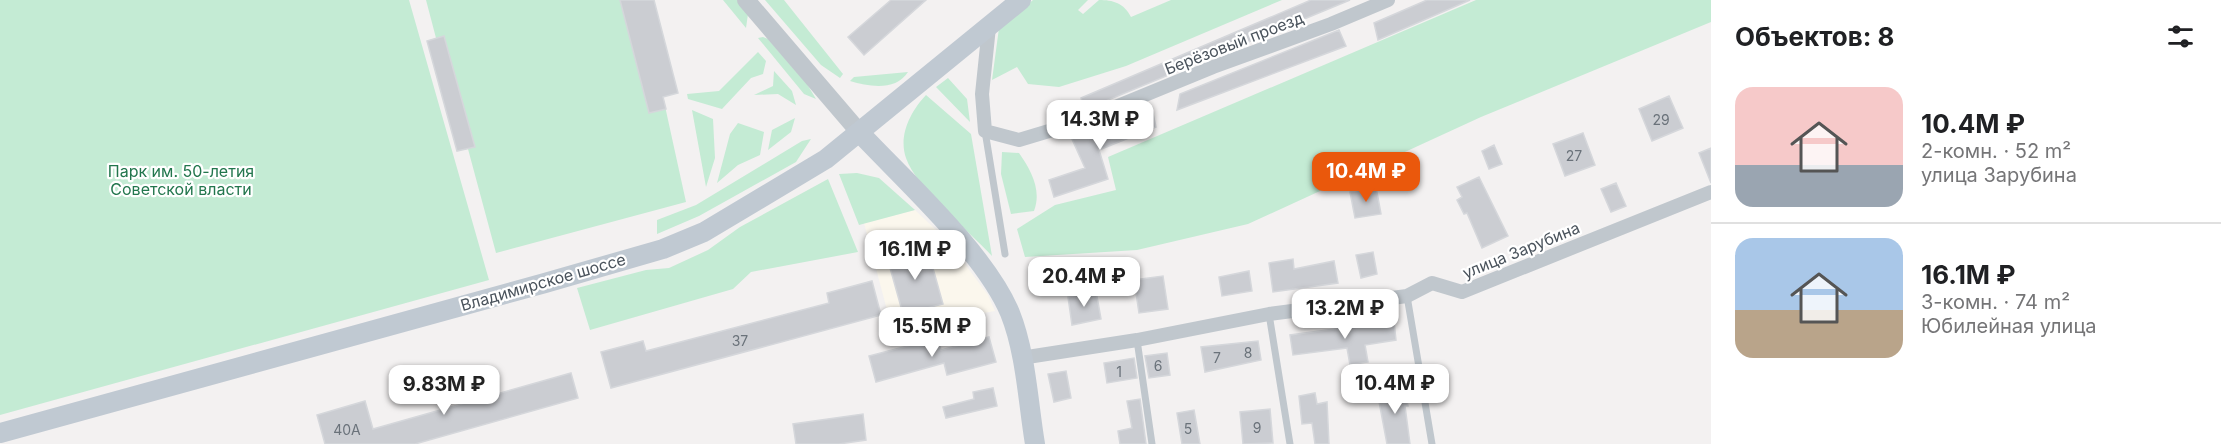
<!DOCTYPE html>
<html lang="ru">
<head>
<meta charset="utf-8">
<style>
	:root { --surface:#fff; --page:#f2f2f2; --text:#202124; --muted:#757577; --line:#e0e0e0; --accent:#ea580c }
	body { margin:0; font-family:Inter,sans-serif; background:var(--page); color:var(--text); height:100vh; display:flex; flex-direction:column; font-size:22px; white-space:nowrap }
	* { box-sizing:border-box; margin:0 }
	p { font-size:20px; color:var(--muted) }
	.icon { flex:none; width:33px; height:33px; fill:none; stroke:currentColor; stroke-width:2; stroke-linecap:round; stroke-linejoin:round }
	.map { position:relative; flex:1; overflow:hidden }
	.drawer { display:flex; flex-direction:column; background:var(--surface); width:510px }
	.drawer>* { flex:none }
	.price { position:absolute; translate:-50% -51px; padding:0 14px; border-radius:12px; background:#fff; color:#222; font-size:20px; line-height:39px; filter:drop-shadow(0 2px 3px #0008) }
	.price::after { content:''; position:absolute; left:50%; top:36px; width:18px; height:14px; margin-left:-9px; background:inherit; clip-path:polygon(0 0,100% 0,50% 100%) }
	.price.selected { background:var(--accent); color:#fff }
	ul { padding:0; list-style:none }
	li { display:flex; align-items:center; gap:18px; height:150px; padding:0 24px }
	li+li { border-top:2px solid var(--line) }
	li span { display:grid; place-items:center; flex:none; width:168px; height:120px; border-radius:18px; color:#555 }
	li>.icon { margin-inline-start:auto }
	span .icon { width:72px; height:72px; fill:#fffc; stroke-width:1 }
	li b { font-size:26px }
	h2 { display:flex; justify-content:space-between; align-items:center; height:72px; padding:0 24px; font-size:26px }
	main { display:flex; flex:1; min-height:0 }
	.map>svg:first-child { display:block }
	.commercial { fill:#fbf7ed }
	.green { fill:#c4ebd4 }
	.building { fill:#cbcdd2; stroke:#d5d7db; stroke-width:1.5 }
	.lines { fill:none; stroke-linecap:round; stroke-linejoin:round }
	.service { stroke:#c0c7cd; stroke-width:7 }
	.minor { stroke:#c0c7cd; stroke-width:14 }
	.tertiary { stroke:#c0c7cd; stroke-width:18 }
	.secondary { stroke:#c0c9d2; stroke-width:20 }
	.labels { text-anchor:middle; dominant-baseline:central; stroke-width:4.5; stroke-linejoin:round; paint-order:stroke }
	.number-label { font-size:14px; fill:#6a727a }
	.street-label { font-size:16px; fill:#4a535c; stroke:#fff }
	.park-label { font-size:16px; fill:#22764d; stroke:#fff }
</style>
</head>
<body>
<main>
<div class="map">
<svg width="1711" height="444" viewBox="0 0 1711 444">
	<rect width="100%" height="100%" fill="#f3f1f1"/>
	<!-- commercial -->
	<path class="commercial" d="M915,210l32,30 41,55 7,16 -103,18 -28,-106z"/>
	<!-- green -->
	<path class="green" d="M0,0h409l80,280 -489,135z
		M426,0h228l24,93 -15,4 23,105 -190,51 -28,-104 -11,2 -30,-110 9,-3z
		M723,0h14l11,14 -2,14z
		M765,0h19l59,74 -3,4 -19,-13z
		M1033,0h55l-10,10 5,4 16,-14c14,0 25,3 32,17l40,-17h111l-156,66 -67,21 -31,-3 -11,-17 -25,13 7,-52z
		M1476,0h235v22l-230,95 -233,107 -111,26 -112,7 -8,-28 38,-24 61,-15 -8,-33z
		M763,37l5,2 39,45 9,15 -12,-5 -46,-56z
		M758,52l8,9 -3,13 -12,4 -29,31 -34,-10 -1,-5 32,-3z
		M774,71l18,20 4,14 -18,-11 -24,1 19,-9z
		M908,72c-12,19 -38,15 -58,9l4,-4z
		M948,78l19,21 3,23 -34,-35z
		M926,95l45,39 21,122c-23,-25 -76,-68 -86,-98 -8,-23 5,-47 20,-63z
		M692,110l21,9 2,39 -9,29z
		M795,118l-4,14 -23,18 4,-20z
		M738,123l26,9 -4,23 -22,10 -21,18 13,-49z
		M811,139l-15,23 -97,54 -42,18v-14l39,-15 106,-64z
		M1002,152l17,1c12,17 23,37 15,58l-23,3 -10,-40z
		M857,173l22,5 36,32 -56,15 -20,-51z
		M828,179l30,73 -107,20 -18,17 -143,41 -13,-42 69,-18 23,-2 39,-18 32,-23z"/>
	<!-- building -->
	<path class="building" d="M620,0h34l24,93 -15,4 3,12 -17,4z
		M891,0h35l-62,55 -16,-18z
		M1311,0h39l-266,110 -3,-12z
		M1427,0h43l-92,40 -4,-17z
		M1339,30l7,16 -169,64 3,-16z
		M444,36l31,111 -18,4 -30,-110z
		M1669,96l14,32 -31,13 -13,-32z
		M1152,109l4,18 -57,23 9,29 -54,18 -5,-17 36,-12 -14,-31z
		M1583,133l12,32 -30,11 -12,-32z
		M1494,145l8,19 -13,5 -7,-18z
		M1711,148v35l-12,-30z
		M1479,177l29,59 -26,12 -15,-35 -3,1 -7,-14 5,-3 -5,-10z
		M1616,183l10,23 -15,6 -10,-23z
		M1376,187l5,27 -26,4 -5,-26z
		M916,249l13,5 14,50 -40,10 -16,-57z
		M1373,252l4,22 -16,4 -5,-23z
		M1293,259l1,10 40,-8 4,22 -65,9 -4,-29z
		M1065,265l3,13 -25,6 -3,-13z
		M1249,271l3,20 -30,5 -3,-19z
		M1163,276l5,33 -29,4 -5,-33z
		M872,281l9,34 -270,73 -10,-36 42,-11 3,10 183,-48 -2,-10z
		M1096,291l5,28 -29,6 -4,-28z
		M1394,321l2,19 -31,5 3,17 -18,3 -3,-17 -54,7 -3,-20z
		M989,337l7,25 -49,13 -3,-12 -68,19 -7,-26 69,-18 3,12z
		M1258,341l3,19 -56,12 -4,-25z
		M1167,353l3,22 -21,3 -4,-22z
		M1134,358l3,20 -30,5 -3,-20z
		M1066,371l5,27 -17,4 -6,-28z
		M571,373l7,25 -163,46h-90l-8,-29 48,-14 8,28z
		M1405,387l3,19h-3l5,38h-23l-10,-53z
		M993,388l4,18 -51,12 -3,-11 31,-8 -1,-7z
		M1315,393l2,11 10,-2 2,42h-14l-3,-21 -10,1 -3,-28z
		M1140,399l6,45h-26l-2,-13 14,-3 -5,-27z
		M1270,409l3,34 -30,1 -3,-32z
		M1194,410l6,34h-18l-5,-31z
		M863,414l3,26 -27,4h-43l-3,-20z"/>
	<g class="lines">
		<!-- service -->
		<path class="service" d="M985,131l20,123
			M1407,296l25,148
			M1269,314l21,130
			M1137,340l15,104"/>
		<!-- minor -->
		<path class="minor" d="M989,27l-7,67 3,37 34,9 60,-18 134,-55 118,-43 57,-24
			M1021,358l116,-18 132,-26 138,-18 25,-13 30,9 249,-100"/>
		<!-- tertiary -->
		<path class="tertiary" d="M746,0l114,133"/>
		<!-- secondary -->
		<path class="secondary" d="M860,133c45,48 125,120 150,180 16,40 18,89 25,131
			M0,433l545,-150 118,-34 41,-17 122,-73 195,-159"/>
	</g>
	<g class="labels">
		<!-- number labels -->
		<g class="number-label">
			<text x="1661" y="119">29</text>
			<text x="1574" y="155">27</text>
			<text x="740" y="340">37</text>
			<text x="1248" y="352">8</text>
			<text x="1217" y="357">7</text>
			<text x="1158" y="365">6</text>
			<text x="1119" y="371">1</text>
			<text x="1257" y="427">9</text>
			<text x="1188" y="428">5</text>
			<text x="347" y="429">40А</text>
		</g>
		<!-- street labels -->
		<g class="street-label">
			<text transform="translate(1234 43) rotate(-21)">Берёзовый проезд</text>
			<text transform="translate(1521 250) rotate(-22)">улица Зарубина</text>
			<text transform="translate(543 282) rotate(-16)">Владимирское шоссе</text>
		</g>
		<!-- park labels -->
		<g class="park-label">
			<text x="181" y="171">Парк им. 50-летия<tspan x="181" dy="18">Советской власти</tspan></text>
		</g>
	</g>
</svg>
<b class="price" style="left:1100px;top:151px">14.3M ₽</b>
<b class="price selected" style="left:1366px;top:203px">10.4M ₽</b>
<b class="price" style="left:915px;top:281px">16.1M ₽</b>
<b class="price" style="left:1084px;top:308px">20.4M ₽</b>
<b class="price" style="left:1345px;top:340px">13.2M ₽</b>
<b class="price" style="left:932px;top:358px">15.5M ₽</b>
<b class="price" style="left:1395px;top:415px">10.4M ₽</b>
<b class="price" style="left:444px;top:416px">9.83M ₽</b>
</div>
<section class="drawer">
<h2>Объектов: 8<svg class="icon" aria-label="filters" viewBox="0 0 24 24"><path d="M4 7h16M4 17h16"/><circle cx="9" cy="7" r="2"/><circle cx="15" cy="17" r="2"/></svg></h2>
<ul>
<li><span style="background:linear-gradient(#f6c9c9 65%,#9aa5b1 0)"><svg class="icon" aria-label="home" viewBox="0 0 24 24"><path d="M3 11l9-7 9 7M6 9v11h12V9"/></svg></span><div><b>10.4M ₽</b><p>2-комн. · 52 m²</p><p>улица Зарубина</p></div></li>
<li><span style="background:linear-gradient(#a9c7e8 60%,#b9a48a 0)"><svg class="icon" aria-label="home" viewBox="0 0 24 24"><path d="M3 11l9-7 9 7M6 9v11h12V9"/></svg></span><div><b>16.1M ₽</b><p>3-комн. · 74 m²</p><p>Юбилейная улица</p></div></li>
</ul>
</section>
</main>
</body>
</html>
